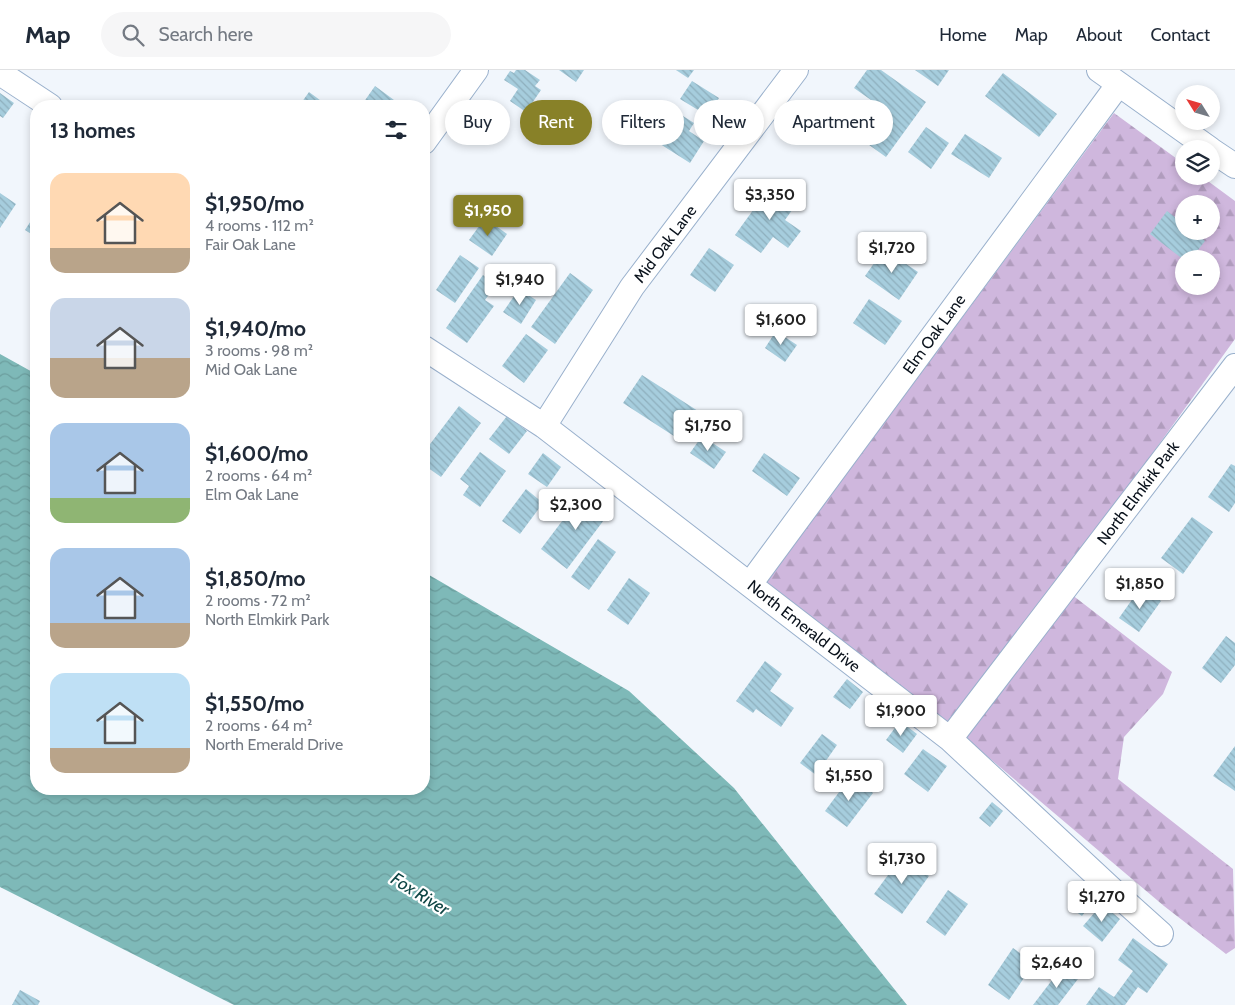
<!DOCTYPE html>
<html lang="en">
<head>
<meta charset="utf-8">
<style>
	:root { --surface:#fff; --page:#f6f6f7; --text:#1f2937; --muted:#747a83; --line:#e0e1e3; --accent:#888128 }
	body { margin:0; font-family:Cabin,sans-serif; background:var(--page); color:var(--text); height:100vh; display:flex; flex-direction:column; font-size:19px; white-space:nowrap }
	* { box-sizing:border-box; margin:0 }
	p { font-size:16px; color:var(--muted) }
	.icon { flex:none; width:28px; height:28px; fill:none; stroke:currentColor; stroke-width:2; stroke-linecap:round; stroke-linejoin:round }
	.map { position:relative; flex:1; overflow:hidden }
	.drawer { position:absolute; left:30px; top:30px; width:400px; height:695px; display:flex; flex-direction:column; background:var(--surface); border-radius:20px; box-shadow:0 2px 8px #0003 }
	.drawer>* { flex:none }
	.banner { position:absolute; left:445px; top:30px; width:475px; height:45px; display:flex; gap:10px }
	.needle { width:32px; rotate:307deg }
	.buttons { position:absolute; left:1175px; top:15px; display:grid; gap:10px }
	.buttons a { display:grid; place-items:center; width:45px; height:45px; border-radius:50%; background:var(--surface); box-shadow:0 2px 8px #0003; font-size:25px }
	.price { position:absolute; translate:-50% -42px; padding:0 11px; border-radius:5px; background:#fff; color:#222; font-size:16px; line-height:32px; filter:drop-shadow(0 1px 2px #0008) }
	.price::after { content:''; position:absolute; left:50%; top:30px; width:15px; height:11px; margin-left:-8px; background:inherit; clip-path:polygon(0 0,100% 0,50% 100%) }
	.price.selected { background:var(--accent); color:#fff }
	ul { padding:0; list-style:none }
	li { display:flex; align-items:center; gap:15px; height:125px; padding:0 20px }
	li span { display:grid; place-items:center; flex:none; width:140px; height:100px; border-radius:15px; color:#555 }
	li>.icon { margin-inline-start:auto }
	span .icon { width:60px; height:60px; fill:#fffc; stroke-width:1 }
	li b { font-size:21px }
	h2 { display:flex; justify-content:space-between; align-items:center; height:60px; padding:0 20px; font-size:21px }
	.tag { padding:0 18px; border-radius:22px; background:var(--surface); box-shadow:0 2px 8px #0003; font-size:18px; line-height:45px }
	.tag.selected { background:var(--accent); color:#fff }
	header { display:flex; align-items:center; gap:30px; box-sizing:border-box; height:70px; padding:0 25px; background:var(--surface); border-bottom:1px solid var(--line) }
	header strong { font-size:24px }
	nav { display:flex; gap:28px; margin-inline-start:auto; font-size:18px }
	.search { width:350px; height:45px; background:var(--page); display:flex; align-items:center; gap:12px; box-sizing:border-box; padding:0 18px; border-radius:28px; color:var(--muted); font-size:19px }
	.map>svg:first-child { display:block }
	.forest { fill:url(#forest-firs); fill-rule:evenodd }
	.water { fill:url(#water-waves) }
	.building { fill:url(#building-back-hatch) }
	.lines { fill:none; stroke-linecap:round; stroke-linejoin:round }
	.minor-casing { stroke:#99b0cc; stroke-width:26 }
	.minor { stroke:#fff; stroke-width:24 }
	.labels { text-anchor:middle; dominant-baseline:central; stroke-width:4.5; stroke-linejoin:round; paint-order:stroke }
	.street-label { font-size:16px; fill:#0a121c; stroke:#fff }
	.water-label { font-size:18px; font-style:italic; fill:#0f4645; stroke:#fff }
</style>
</head>
<body>
<header>
<strong>Map</strong>
<div class="search"><svg class="icon" aria-label="search" viewBox="0 0 24 24"><circle cx="10" cy="10" r="6"/><path d="M15 15l6 6"/></svg>Search here</div>
<nav><a>Home</a><a>Map</a><a>About</a><a>Contact</a></nav>
</header>
<div class="map">
<svg width="1235" height="935" viewBox="0 0 1235 935">
	<defs>
		<pattern id="forest-firs" width="22" height="20" patternUnits="userSpaceOnUse" patternTransform="scale(1.25)"><rect width="22" height="20" fill="#cfb7dd"/><path d="M5 1l3.5 6h-7zM16 11l3.5 6h-7z" fill="#b09cbd"/></pattern>
		<pattern id="water-waves" width="16" height="10" patternUnits="userSpaceOnUse" patternTransform="scale(1.25)"><rect width="16" height="10" fill="#7eb9b8"/><path d="M0 5q4-4 8 0t8 0" fill="none" stroke="#6c9e9e"/></pattern>
		<pattern id="building-back-hatch" width="6" height="6" patternUnits="userSpaceOnUse" patternTransform="scale(1.25)"><rect width="6" height="6" fill="#a6cddd"/><path d="M-1 5l2 2M0 0l6 6M5-1l2 2" fill="none" stroke="#8eafbd"/></pattern>
	</defs>
	<rect width="100%" height="100%" fill="#f1f6fc"/>
	<!-- forest -->
	<path class="forest" d="M1114,43l70,51v12h17l34,25v138l-177,245 114,88 -9,22 -39,43 -6,42 115,90 2,79 -9,6 -62,-48 -196,-166 -203,-157zM1184,134h27v27h-27zM1184,189h27v27h-27z"/>
	<!-- water -->
	<path class="water" d="M0,284l36,20v415h388v-217l205,119 105,97 173,217h-673l-234,-118z"/>
	<!-- building -->
	<path class="building" d="M516,0h9l15,10 -5,6 6,4 -15,22 -16,-11 8,-12 -14,-9 6,-9 4,2z
		M559,0h25l-8,12z
		M676,0h18l-6,8z
		M867,0h14l45,32 -40,55 -31,-22 13,-19 12,8 8,-12 -34,-24z
		M915,0h34l-11,16z
		M1003,3l54,41 -18,23 -54,-41z
		M692,11l27,17 -11,18 -28,-17z
		M375,16l19,14 -4,6h-29z
		M309,22l19,14h-29z
		M0,23l14,10 -11,15 -3,-2z
		M672,39l22,14 -5,8 15,10 -14,22 -33,-21 13,-20 -4,-3z
		M926,57l23,16 -18,26 -23,-17z
		M965,64l37,24 -13,20 -38,-24z
		M772,114l25,19 -12,17 16,11 -13,17 -15,-11 -12,16 -26,-18z
		M0,123l16,11 -16,24z
		M1167,141l17,13v7h9l12,10 -14,18 -7,1 -34,-26z
		M36,143v24l-11,-7z
		M485,148l22,16 -15,22 -23,-16z
		M709,178l25,17 -19,27 -25,-17z
		M884,179l34,23 -19,28 -34,-24z
		M460,185l19,13 -24,35 -19,-13z
		M570,203l23,17 -38,54 -24,-17z
		M483,205l13,10 -11,15 9,6 -27,37 -21,-15z
		M519,219l17,11 -15,24 -18,-12z
		M869,229l33,22 -17,24 -32,-22z
		M776,261l21,14 -12,17 -20,-14z
		M526,264l22,16 -24,33 -22,-17z
		M642,305l56,36 -18,29 -57,-37z
		M459,336l22,17 -40,54 -17,-12v-13z
		M507,346l20,15 -18,23 -20,-15z
		M702,366l24,16 -12,17 -24,-16z
		M480,382l26,19 -26,36 -17,-12 6,-9 -9,-7z
		M543,383l18,14 -14,20 -19,-13z
		M764,383l36,25 -13,18 -35,-25z
		M1231,394l4,2v37l-6,9 -21,-15z
		M526,419l17,14 -23,31 -18,-13z
		M584,422l26,20 -43,57 -26,-20z
		M1192,447l21,15 -30,42 -22,-16z
		M598,469l18,13 -27,38 -18,-13z
		M629,508l21,15 -22,32 -21,-15z
		M1141,517l20,14 -22,31 -20,-14z
		M1226,566l9,7v22l-14,18 -19,-15z
		M765,591l17,13 -12,17 24,17 -13,19 -25,-18 -3,4 -17,-12z
		M847,609l16,13 -13,17 -17,-12z
		M900,651l17,13 -14,19 -17,-13z
		M822,664l15,11 -21,30 -16,-12z
		M1235,676v45l-22,-15z
		M923,679l24,17 -19,26 -24,-18z
		M851,706l22,17 -26,34 -22,-16z
		M992,732l11,9 -13,16 -11,-9z
		M902,786l27,20 -27,38 -28,-20z
		M1081,818l14,10 -13,18 -14,-10z
		M948,820l20,14 -23,32 -19,-14z
		M1102,834l18,15 -18,23 -19,-16z
		M1133,868l35,26 -21,29 -9,-6 -13,18h-39l13,-18 15,10 19,-26 -15,-11z
		M1013,878l21,15 -25,37 -21,-15z
		M1062,897l16,12 -20,26h-25z
		M20,920l20,11 -2,4h-26z"/>
	<g class="lines">
		<!-- minor casing -->
		<g class="minor-casing">
			<path id="minor" d="M1099,0l111,79
				M0,3l50,33
				M424,72l52,-72
				M1211,80l24,16
				M424,278l120,78 406,313 171,159 40,36
				M544,356l88,-139 164,-217
				M750,514l368,-499
				M950,669l285,-373"/>
		</g>
		<!-- minor -->
		<use href="#minor" class="minor"/>
	</g>
	<g class="labels">
		<!-- street labels -->
		<g class="street-label">
			<text transform="translate(665 174) rotate(-53)">Mid Oak Lane</text>
			<text transform="translate(934 264) rotate(-54)">Elm Oak Lane</text>
			<text transform="translate(1138 423) rotate(-53)">North Elmkirk Park</text>
			<text transform="translate(804 556) rotate(38)">North Emerald Drive</text>
		</g>
		<!-- water labels -->
		<g class="water-label">
			<text transform="translate(420 824) rotate(32)">Fox River</text>
		</g>
	</g>
</svg>
<div class="buttons">
<a><svg class="needle" viewBox="-14 -14 28 28"><path d="M0-13l5 13h-10z" fill="#e53935"/><path d="M0 13l5-13h-10z" fill="#747a83"/></svg></a>
<a><svg class="icon" aria-label="layers" viewBox="0 0 24 24"><path d="M12 4l9 5-9 5-9-5zM3 14l9 5 9-5"/></svg></a>
<a>+</a>
<a>−</a>
</div>
<b class="price" style="left:770px;top:151px">$3,350</b>
<b class="price selected" style="left:488px;top:167px">$1,950</b>
<b class="price" style="left:892px;top:204px">$1,720</b>
<b class="price" style="left:520px;top:236px">$1,940</b>
<b class="price" style="left:781px;top:276px">$1,600</b>
<b class="price" style="left:708px;top:382px">$1,750</b>
<b class="price" style="left:576px;top:461px">$2,300</b>
<b class="price" style="left:1140px;top:540px">$1,850</b>
<b class="price" style="left:901px;top:667px">$1,900</b>
<b class="price" style="left:849px;top:732px">$1,550</b>
<b class="price" style="left:902px;top:815px">$1,730</b>
<b class="price" style="left:1102px;top:853px">$1,270</b>
<b class="price" style="left:1057px;top:919px">$2,640</b>
<div class="banner">
<a class="tag">Buy</a>
<a class="tag selected">Rent</a>
<a class="tag">Filters</a>
<a class="tag">New</a>
<a class="tag">Apartment</a>
</div>
<section class="drawer">
<h2>13 homes<svg class="icon" aria-label="filters" viewBox="0 0 24 24"><path d="M4 7h16M4 17h16"/><circle cx="9" cy="7" r="2"/><circle cx="15" cy="17" r="2"/></svg></h2>
<ul>
<li><span style="background:linear-gradient(#ffd9b3 75%,#b9a48a 0)"><svg class="icon" aria-label="home" viewBox="0 0 24 24"><path d="M3 11l9-7 9 7M6 9v11h12V9"/></svg></span><div><b>$1,950/mo</b><p>4 rooms · 112 m²</p><p>Fair Oak Lane</p></div></li>
<li><span style="background:linear-gradient(#c9d6e8 60%,#b9a48a 0)"><svg class="icon" aria-label="home" viewBox="0 0 24 24"><path d="M3 11l9-7 9 7M6 9v11h12V9"/></svg></span><div><b>$1,940/mo</b><p>3 rooms · 98 m²</p><p>Mid Oak Lane</p></div></li>
<li><span style="background:linear-gradient(#a9c7e8 75%,#8fb573 0)"><svg class="icon" aria-label="home" viewBox="0 0 24 24"><path d="M3 11l9-7 9 7M6 9v11h12V9"/></svg></span><div><b>$1,600/mo</b><p>2 rooms · 64 m²</p><p>Elm Oak Lane</p></div></li>
<li><span style="background:linear-gradient(#a9c7e8 75%,#b9a48a 0)"><svg class="icon" aria-label="home" viewBox="0 0 24 24"><path d="M3 11l9-7 9 7M6 9v11h12V9"/></svg></span><div><b>$1,850/mo</b><p>2 rooms · 72 m²</p><p>North Elmkirk Park</p></div></li>
<li><span style="background:linear-gradient(#bfe0f5 75%,#b9a48a 0)"><svg class="icon" aria-label="home" viewBox="0 0 24 24"><path d="M3 11l9-7 9 7M6 9v11h12V9"/></svg></span><div><b>$1,550/mo</b><p>2 rooms · 64 m²</p><p>North Emerald Drive</p></div></li>
</ul>
</section>
</div>
</body>
</html>
